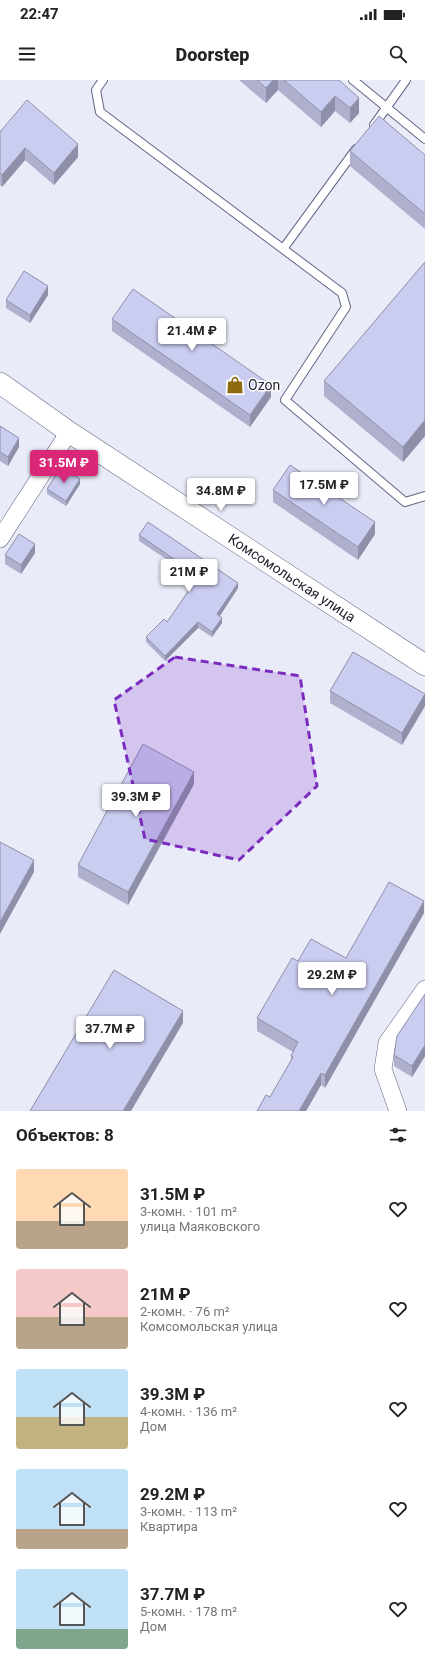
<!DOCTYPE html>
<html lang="ru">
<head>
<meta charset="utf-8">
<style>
	:root { --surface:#fff; --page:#f2f2f2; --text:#222; --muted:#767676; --accent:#db2777 }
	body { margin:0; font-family:Roboto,sans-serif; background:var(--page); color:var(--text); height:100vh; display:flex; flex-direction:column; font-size:15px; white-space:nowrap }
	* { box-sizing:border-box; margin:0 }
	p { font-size:13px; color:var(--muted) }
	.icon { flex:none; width:22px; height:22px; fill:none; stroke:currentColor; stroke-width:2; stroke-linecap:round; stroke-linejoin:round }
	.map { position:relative; height:1031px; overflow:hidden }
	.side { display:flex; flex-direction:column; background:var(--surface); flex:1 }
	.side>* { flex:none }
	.price { position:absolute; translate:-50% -34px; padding:0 9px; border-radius:4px; background:#fff; color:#222; font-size:13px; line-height:26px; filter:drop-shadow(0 1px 2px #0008) }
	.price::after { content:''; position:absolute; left:50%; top:24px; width:12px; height:9px; margin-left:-6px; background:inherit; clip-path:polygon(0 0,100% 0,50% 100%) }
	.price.active { background:var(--accent); color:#fff }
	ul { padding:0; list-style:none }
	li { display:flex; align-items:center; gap:12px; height:100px; padding:0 16px }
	li span { display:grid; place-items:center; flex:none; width:112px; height:80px; border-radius:4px; color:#555 }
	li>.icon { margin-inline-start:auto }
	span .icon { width:48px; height:48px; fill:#fffc; stroke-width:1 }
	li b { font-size:17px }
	h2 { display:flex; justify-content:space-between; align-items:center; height:48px; padding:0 16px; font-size:17px }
	.status { display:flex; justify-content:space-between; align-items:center; height:28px; padding:0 20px; background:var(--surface); direction:ltr }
	.status svg { height:11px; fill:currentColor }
	header { display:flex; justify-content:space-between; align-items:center; height:52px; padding:0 16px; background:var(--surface); font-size:18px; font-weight:800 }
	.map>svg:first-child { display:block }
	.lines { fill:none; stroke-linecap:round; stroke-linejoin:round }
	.service-casing { stroke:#636684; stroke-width:10 }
	.minor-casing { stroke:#636684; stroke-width:18 }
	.tertiary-casing { stroke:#636684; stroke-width:22 }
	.service { stroke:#fff; stroke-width:8 }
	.minor { stroke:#fff; stroke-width:17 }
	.tertiary { stroke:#fff; stroke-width:21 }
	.wall { fill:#aeb0ce }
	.shaded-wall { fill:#8d90a8 }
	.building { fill:#cacdf0; stroke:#8d90a8 }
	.marked { fill:#7b2cbf; fill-opacity:0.2; stroke:#7b2cbf; stroke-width:3; stroke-dasharray:8 5; stroke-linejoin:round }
	.labels { text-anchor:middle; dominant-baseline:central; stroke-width:3; stroke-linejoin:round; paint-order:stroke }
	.poi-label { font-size:14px; fill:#222330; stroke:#fff; text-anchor:start }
	.street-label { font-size:14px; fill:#222330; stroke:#fff }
</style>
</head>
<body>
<div class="status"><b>22:47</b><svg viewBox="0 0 49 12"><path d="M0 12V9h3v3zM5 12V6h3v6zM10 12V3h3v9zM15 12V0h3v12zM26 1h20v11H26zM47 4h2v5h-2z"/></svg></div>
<header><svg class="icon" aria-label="menu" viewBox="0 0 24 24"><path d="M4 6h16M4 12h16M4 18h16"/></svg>Doorstep<svg class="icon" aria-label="search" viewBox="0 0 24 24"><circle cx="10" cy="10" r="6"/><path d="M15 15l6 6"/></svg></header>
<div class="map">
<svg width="425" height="1031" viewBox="0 0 425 1031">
	<rect width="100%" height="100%" fill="#e9ebf9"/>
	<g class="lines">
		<!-- service casing -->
		<g class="service-casing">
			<path id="service" d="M103,0l-7,10 4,22 242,181 4,14 -61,93 120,102 20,-6
				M353,0l72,59
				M374,45l32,-45
				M283,169l73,-100"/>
		</g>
		<!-- minor casing -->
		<g class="minor-casing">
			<path id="minor" d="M0,459l69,-107
				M398,1031l-15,-42 4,-26 38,-54"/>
		</g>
		<!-- tertiary casing -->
		<g class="tertiary-casing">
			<g id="tertiary">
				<path id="s1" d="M0,303l69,49 356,233"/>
			</g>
		</g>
		<!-- service -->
		<use href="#service" class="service"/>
		<!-- minor -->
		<use href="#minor" class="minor"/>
		<!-- tertiary -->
		<use href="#tertiary" class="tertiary"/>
	</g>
	<!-- wall -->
	<path class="wall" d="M239,0h100l20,33 -9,10 -15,-12 -14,16 -43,-37 -12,13z
		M0,52l78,25 -24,28 -29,-25 -23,27 -2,-2z
		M350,71l75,4v74l-75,-63z
		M425,182v174l-22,26 -79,-66v-15z
		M48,215l-18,28 -24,-15v-8z
		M112,239l159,78 -21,30 -138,-96z
		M0,346l19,21 -11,19 -8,-5z
		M80,404l-14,22 -19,-12v-5z
		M273,410l102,44 -17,26 -85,-58z
		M139,455l99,53 -18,28 2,7 -10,14 -14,-9 -33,33 -19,-19v-5l21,-15 29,-43 -57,-38z
		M35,473l-14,21 -16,-10v-9z
		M330,611l95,15 -23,39 -72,-42z
		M194,704l-66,121 -50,-28v-12z
		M424,833l-99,175 -4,-3 -15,26h-49l13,-14 21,-36v-5l2,-4 -36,-21v-13l41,-57 48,-3z
		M425,914v62l-13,21 -18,-11v-11z"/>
	<!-- shaded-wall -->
	<path class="shaded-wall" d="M273,0h5v10l-12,13v-15z
		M335,16v15l-14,16v-15z
		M359,18v15l-9,10v-15z
		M78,64v13l-24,28v-12z
		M25,68v12l-23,27v-12z
		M48,206v9l-18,28v-8z
		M271,305v12l-21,30v-12z
		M425,340v16l-22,26v-15z
		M19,358v9l-11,19v-9z
		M80,399v5l-14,22v-5z
		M375,442v12l-17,26v-13z
		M35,464v9l-14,21v-9z
		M238,503v5l-21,32v-6z
		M222,538v5l-10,14v-5z
		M198,542v6l-33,33v-5z
		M425,614v12l-23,39v-12z
		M194,692v12l-66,121v-13z
		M34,780v12l-34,62v-12z
		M424,821v12l-99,175v-13z
		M183,931v12l-52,88h-8z
		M425,965v11l-13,21v-11z
		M321,993v12l-15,26h-7z"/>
	<!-- building -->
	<path class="building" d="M257,0h16l-7,8z
		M284,0h55l20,18 -9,10 -15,-12 -14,16z
		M27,20l51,44 -24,29 -29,-25 -23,27 -2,-2v-41z
		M379,36l46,39v59l-75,-63z
		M425,182v158l-22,27 -79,-66z
		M24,191l24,15 -18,29 -24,-15z
		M133,209l138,96 -21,30 -138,-96z
		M0,346l19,12 -11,19 -8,-5z
		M290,385l85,57 -17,25 -85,-57z
		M61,387l19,12 -14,22 -19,-12z
		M148,442l90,61 -21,31 5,4 -10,14 -14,-10 -33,34 -19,-19 18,-18 3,3 32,-46 -60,-41z
		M19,454l16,10 -14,21 -16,-10z
		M353,572l72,42 -23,39 -72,-42z
		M143,664l51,28 -66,120 -50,-27z
		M0,762l34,18 -34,62z
		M389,802l35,19 -99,174 -4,-2 -22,38h-42l9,-16 4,2 23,-40 -2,-1 7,-14 -41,-24 35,-60 6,3 13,-22 35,19z
		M114,890l69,41 -60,100h-93z
		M425,914v51l-13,21 -18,-11 3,-19z"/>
	<!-- marked area -->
	<path class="marked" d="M175,577l125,19 17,110 -78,74 -94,-21 -31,-139z"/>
	<!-- icons -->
	<defs>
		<g id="shop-bare" transform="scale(1.38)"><path d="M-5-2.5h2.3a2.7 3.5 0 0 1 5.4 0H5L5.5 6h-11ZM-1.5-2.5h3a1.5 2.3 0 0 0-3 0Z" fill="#8d6a0d" stroke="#fff" stroke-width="2.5" paint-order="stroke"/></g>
	</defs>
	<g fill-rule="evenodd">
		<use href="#shop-bare" x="235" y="305"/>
	</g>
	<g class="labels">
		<!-- poi labels -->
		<g class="poi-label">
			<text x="248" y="305">Ozon</text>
		</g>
		<!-- street labels -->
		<g class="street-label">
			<text stroke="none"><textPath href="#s1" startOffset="351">Комсомольская улица</textPath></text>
		</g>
	</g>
</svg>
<b class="price" style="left:192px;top:272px">21.4M ₽</b>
<b class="price active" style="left:64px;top:404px">31.5M ₽</b>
<b class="price" style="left:324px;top:426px">17.5M ₽</b>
<b class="price" style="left:221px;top:432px">34.8M ₽</b>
<b class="price" style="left:189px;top:513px">21M ₽</b>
<b class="price" style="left:136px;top:738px">39.3M ₽</b>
<b class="price" style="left:332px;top:916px">29.2M ₽</b>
<b class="price" style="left:110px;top:970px">37.7M ₽</b>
</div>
<section class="side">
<h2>Объектов: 8<svg class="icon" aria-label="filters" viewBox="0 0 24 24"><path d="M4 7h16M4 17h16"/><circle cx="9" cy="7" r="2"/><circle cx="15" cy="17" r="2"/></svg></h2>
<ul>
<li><span style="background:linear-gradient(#ffd9b3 65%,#b9a48a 0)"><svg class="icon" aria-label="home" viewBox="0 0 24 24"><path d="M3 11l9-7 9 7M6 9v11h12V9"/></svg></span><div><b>31.5M ₽</b><p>3-комн. · 101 m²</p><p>улица Маяковского</p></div><svg class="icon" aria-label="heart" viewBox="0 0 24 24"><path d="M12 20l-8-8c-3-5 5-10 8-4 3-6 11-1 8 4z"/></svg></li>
<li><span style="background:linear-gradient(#f6c9c9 60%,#b9a48a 0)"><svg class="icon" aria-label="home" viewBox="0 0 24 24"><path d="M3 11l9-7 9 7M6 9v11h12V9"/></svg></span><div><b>21M ₽</b><p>2-комн. · 76 m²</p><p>Комсомольская улица</p></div><svg class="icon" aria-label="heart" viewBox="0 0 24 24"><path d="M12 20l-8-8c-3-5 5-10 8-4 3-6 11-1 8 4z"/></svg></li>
<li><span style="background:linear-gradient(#bfe0f5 60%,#c2b280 0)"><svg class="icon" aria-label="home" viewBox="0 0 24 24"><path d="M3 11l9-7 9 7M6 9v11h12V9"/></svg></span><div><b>39.3M ₽</b><p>4-комн. · 136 m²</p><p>Дом</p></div><svg class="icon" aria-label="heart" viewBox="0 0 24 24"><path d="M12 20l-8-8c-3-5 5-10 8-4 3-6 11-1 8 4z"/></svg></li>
<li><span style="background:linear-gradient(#bfe0f5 75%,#b9a48a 0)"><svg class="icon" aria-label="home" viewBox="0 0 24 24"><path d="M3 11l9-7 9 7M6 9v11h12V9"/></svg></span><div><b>29.2M ₽</b><p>3-комн. · 113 m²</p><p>Квартира</p></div><svg class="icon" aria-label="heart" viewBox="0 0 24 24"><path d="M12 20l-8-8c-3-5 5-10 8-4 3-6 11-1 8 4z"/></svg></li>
<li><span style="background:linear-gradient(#bfe0f5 75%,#7fa58c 0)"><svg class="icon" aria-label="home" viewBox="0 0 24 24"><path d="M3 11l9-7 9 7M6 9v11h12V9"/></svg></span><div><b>37.7M ₽</b><p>5-комн. · 178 m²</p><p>Дом</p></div><svg class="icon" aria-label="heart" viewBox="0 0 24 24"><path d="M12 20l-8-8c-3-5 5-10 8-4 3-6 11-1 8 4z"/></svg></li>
</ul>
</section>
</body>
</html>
